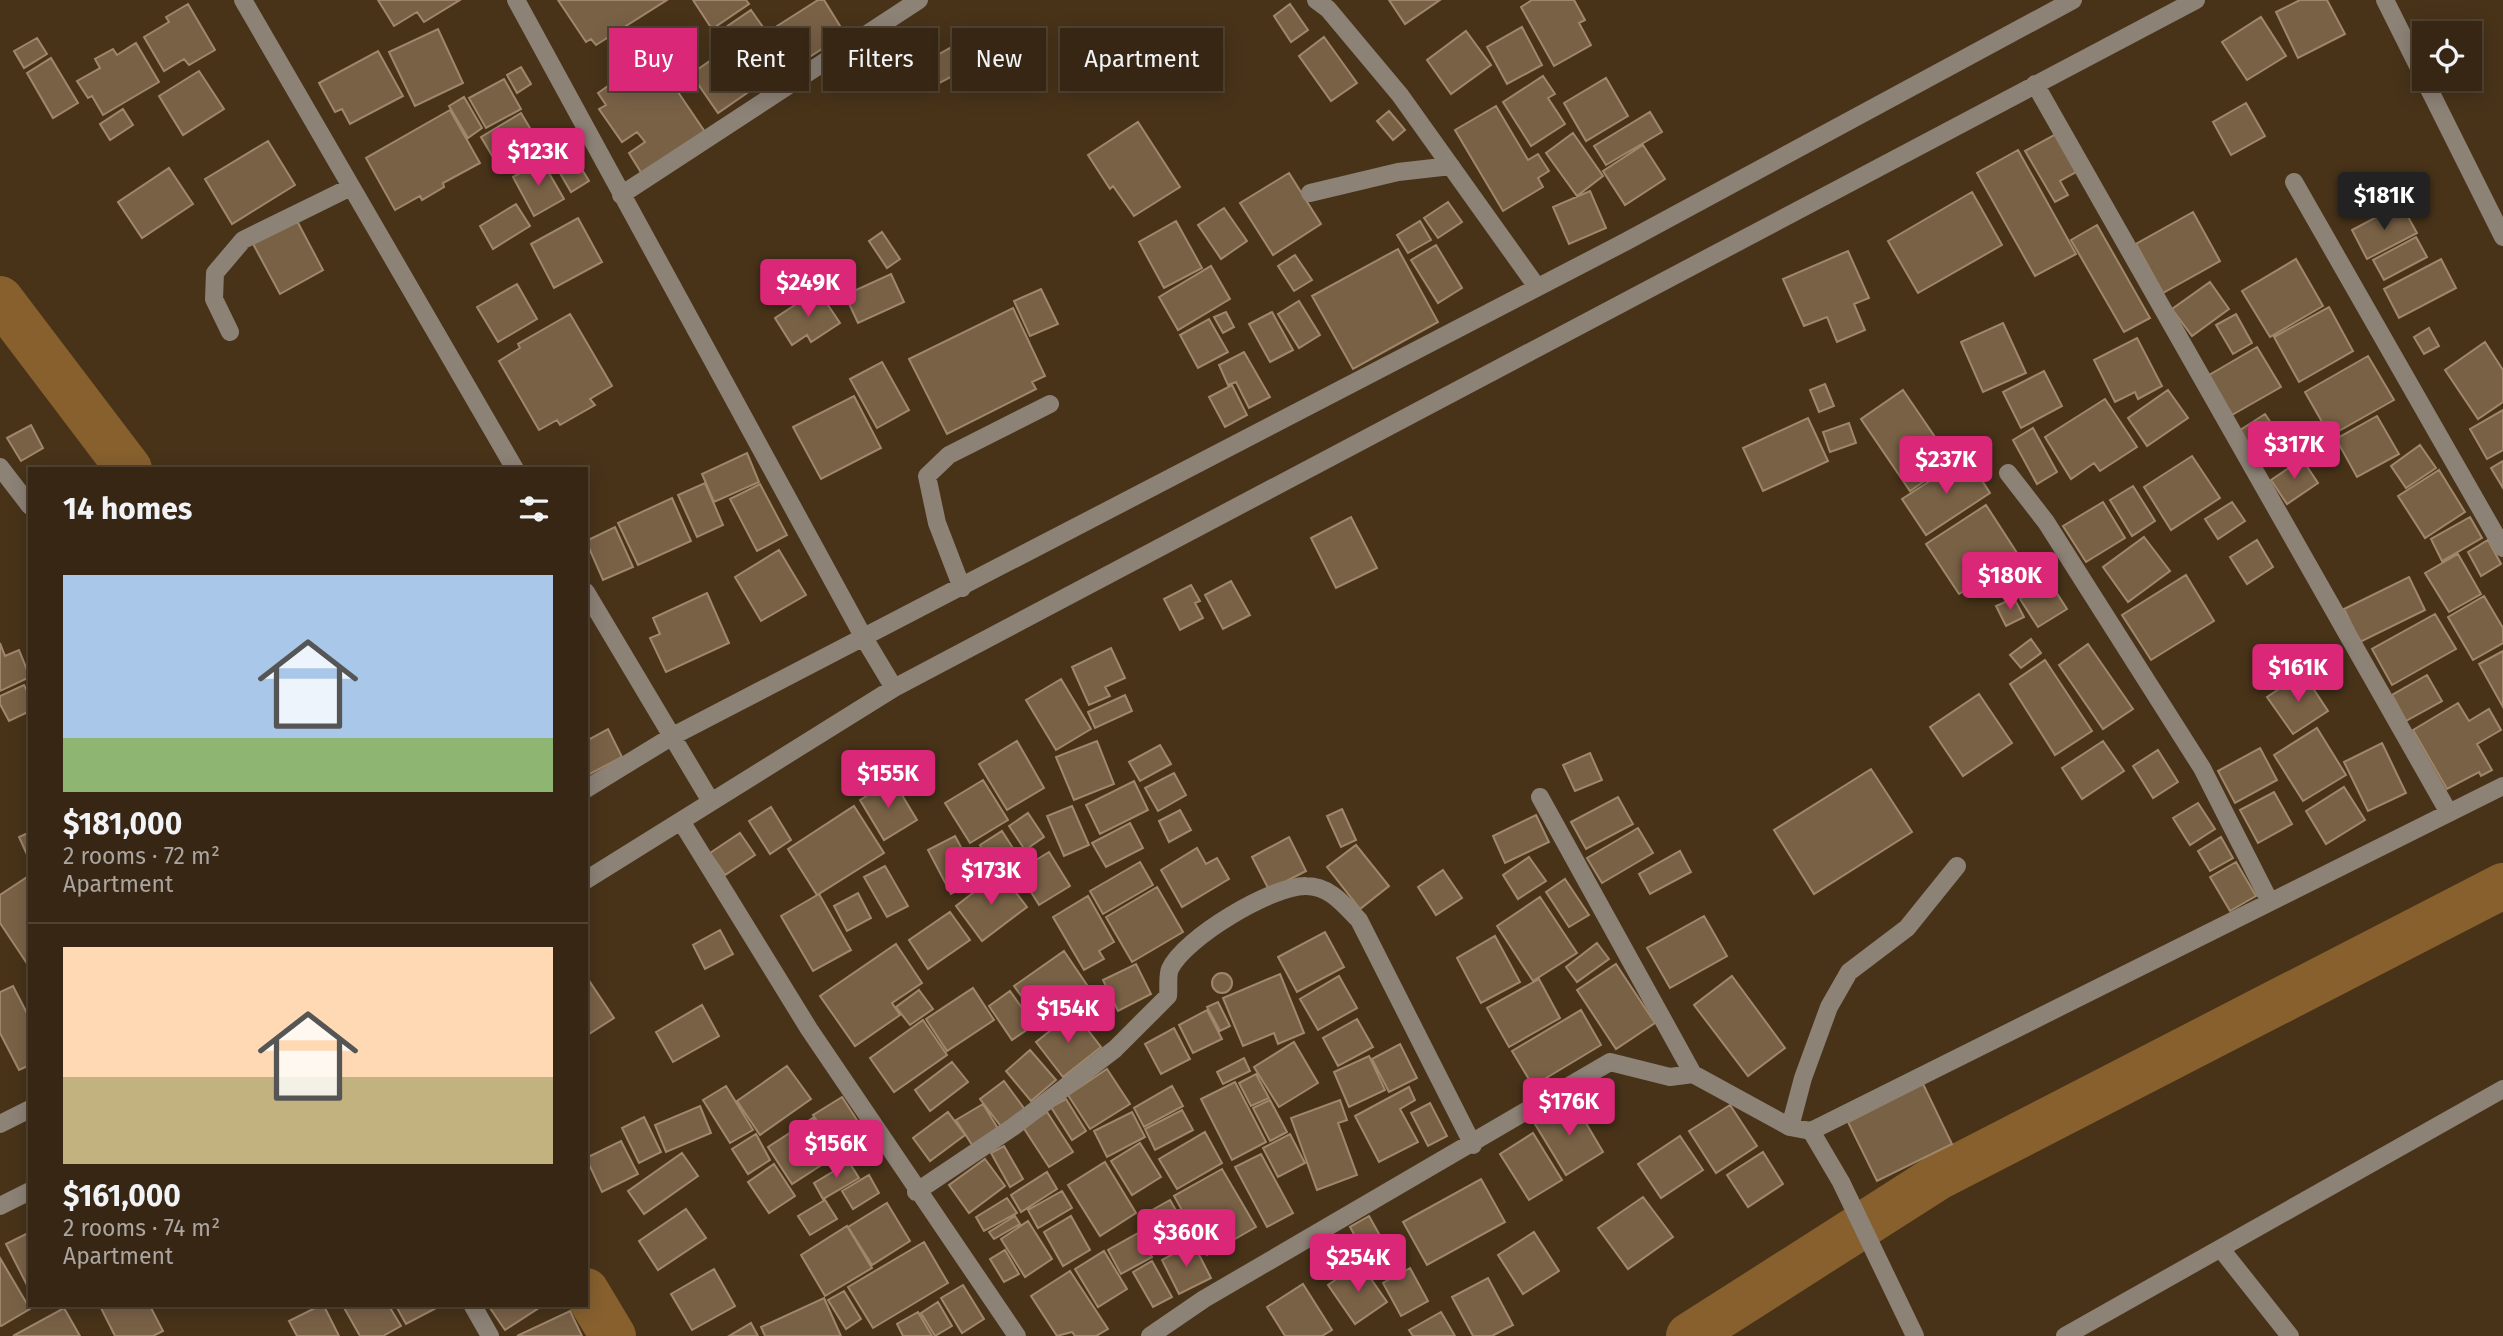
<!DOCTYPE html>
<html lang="en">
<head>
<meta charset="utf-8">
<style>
	:root { --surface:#362613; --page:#413221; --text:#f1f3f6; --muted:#aaa5a0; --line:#504333; --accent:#db2777 }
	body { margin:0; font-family:"Fira Sans",sans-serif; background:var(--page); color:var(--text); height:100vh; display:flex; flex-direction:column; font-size:26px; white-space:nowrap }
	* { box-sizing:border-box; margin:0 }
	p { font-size:23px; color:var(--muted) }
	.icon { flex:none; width:38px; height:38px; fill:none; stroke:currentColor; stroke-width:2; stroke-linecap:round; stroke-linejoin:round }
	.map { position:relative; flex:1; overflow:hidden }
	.drawer { position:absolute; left:28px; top:467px; width:560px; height:840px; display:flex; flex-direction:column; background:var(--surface); border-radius:0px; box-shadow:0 4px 18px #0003,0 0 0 2px var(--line) }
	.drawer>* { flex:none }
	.banner { position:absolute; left:609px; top:28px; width:665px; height:63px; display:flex; gap:14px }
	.fabs { position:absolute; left:2412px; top:21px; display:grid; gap:14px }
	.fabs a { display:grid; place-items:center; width:70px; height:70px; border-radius:0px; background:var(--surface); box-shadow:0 4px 18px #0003,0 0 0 2px var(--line); font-size:35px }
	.price { position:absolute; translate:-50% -60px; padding:0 16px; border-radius:7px; background:var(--accent); color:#fff; font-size:23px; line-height:46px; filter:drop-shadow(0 2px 4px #0008) }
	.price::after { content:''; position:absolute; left:50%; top:42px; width:21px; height:16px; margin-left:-10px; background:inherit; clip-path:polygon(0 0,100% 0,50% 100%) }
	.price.selected { background:#222; color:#fff }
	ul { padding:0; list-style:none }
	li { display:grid; align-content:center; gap:14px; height:371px; padding:0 35px }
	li+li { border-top:2px solid var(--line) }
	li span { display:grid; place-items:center; height:217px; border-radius:0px; color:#555 }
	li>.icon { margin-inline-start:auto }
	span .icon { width:126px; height:126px; fill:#fffc; stroke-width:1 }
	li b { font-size:30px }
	h2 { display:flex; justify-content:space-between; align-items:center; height:84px; padding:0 35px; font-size:30px }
	.chip { padding:0 24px; border-radius:0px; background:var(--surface); box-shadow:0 4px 18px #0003,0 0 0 2px var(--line); font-size:24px; line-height:63px }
	.chip.selected { background:var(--accent); color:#fff }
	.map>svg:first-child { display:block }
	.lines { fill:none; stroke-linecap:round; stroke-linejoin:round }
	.canal { stroke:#87602e; stroke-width:46 }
	.building { fill:#796146; stroke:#a0876b; stroke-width:2 }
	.minor { stroke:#8d8276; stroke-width:18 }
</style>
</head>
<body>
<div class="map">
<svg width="2503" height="1336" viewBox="0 0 2503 1336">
	<rect width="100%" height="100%" fill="#483319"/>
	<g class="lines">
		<!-- canal -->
		<path class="canal" d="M0,299l129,170
			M586,1291l27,45
			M1689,1336l249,-159 565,-291"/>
	</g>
	<!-- building -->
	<path class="building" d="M378,0h82l-36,22 -7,-10 -23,14z
		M558,0h109l-71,45 -5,-6 -5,3z
		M693,0h53l3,4 -37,25z
		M818,0h6l21,34 -48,31 -23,-37z
		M1389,0h51l-35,24z
		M1532,0h42l11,20 -6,3 12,22 -37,21 -33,-59z
		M2300,0h27l18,34 -47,24 -22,-46z
		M188,4l27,46 -26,15 -5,-6 -20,12 -20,-34 25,-15 -3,-5z
		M1290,4l18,26 -17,12 -17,-26z
		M751,10l37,53 -25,17 -37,-53z
		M2261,17l25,39 -39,24 -25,-38z
		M1522,27l20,38 -35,19 -20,-37z
		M438,29l25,54 -48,23 -26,-54z
		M1466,31l25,34 -40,29 -24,-34z
		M1324,37l33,46 -26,18 -32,-45z
		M37,38l10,16 -23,14 -10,-17z
		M136,43l23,39 -56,33 -11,-19 -4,2 -11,-17 23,-13 -5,-9 18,-10 4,6z
		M733,45l27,39 -42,29 -27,-39z
		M950,48l12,23 -30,16 -12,-22z
		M378,51l25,45 -53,28 -8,-15 -7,3 -16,-29z
		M51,58l27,45 -25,15 -26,-45z
		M657,61l48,71 -63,42 -13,-21 16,-11 -8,-10 -15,10 -23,-33 7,-4 -8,-12 30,-21 5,6z
		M521,67l10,17 -14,9 -10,-18z
		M199,71l25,38 -41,26 -24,-39z
		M1543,76l12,18 -7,4 17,26 -34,22 -28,-44z
		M1606,78l22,38 -42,25 -22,-38z
		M504,79l17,30 -35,19 -17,-30z
		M464,97l18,31 -14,10 -19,-32z
		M2246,103l19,33 -34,19 -18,-33z
		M1496,106l32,54 10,-6 11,17 -11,7 5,9 -40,24 -48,-81z
		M123,109l10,16 -23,15 -10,-16z
		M450,110l30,53 -37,20 1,4 -22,13 -2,-4 -25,14 -29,-52z
		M1389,111l16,19 -12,10 -16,-19z
		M1650,112l12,20 -56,33 -12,-19z
		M521,113l16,27 -40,24 -16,-27z
		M1138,122l42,65 -46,29 -21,-30 -3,3 -22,-34z
		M1573,133l30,43 -26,20 -31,-43z
		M2056,134l20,38 -16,9 8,14 -13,7 -30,-51z
		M268,141l27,44 -63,39 -27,-45z
		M1643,145l22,34 -40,26 -22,-34z
		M2018,150l58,104 -41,22 -58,-103z
		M572,153l17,28 -18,11 -17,-29z
		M542,161l22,38 -30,17 -21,-39z
		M169,168l24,36 -51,34 -24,-36z
		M1289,173l32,51 -48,31 -33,-52z
		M1590,191l16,37 -37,16 -16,-37z
		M1972,192l30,53 -84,48 -30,-52z
		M1448,202l14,20 -24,16 -14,-20z
		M516,204l14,22 -37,23 -13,-23z
		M2401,204l16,29 -50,26 -15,-29z
		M1224,208l23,33 -26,18 -23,-34z
		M2193,212l27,49 -57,32 -27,-49z
		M578,218l24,44 -48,26 -23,-44z
		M296,219l27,51 -43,24 -28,-52z
		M1176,221l26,47 -38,20 -25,-46z
		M1420,221l11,19 -23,13 -11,-18z
		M2097,225l53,93 -26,14 -53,-92z
		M882,232l18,27 -13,9 -18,-27z
		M2416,237l11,20 -43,23 -11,-20z
		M1436,245l26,43 -24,15 -27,-43z
		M1398,249l40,73 -85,47 -41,-73z
		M1848,251l21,47 -15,6 11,26 -28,12 -10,-25 -23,9 -21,-47z
		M1295,255l17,25 -18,11 -16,-25z
		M2296,259l27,47 -53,31 -28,-46z
		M2441,259l15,29 -57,30 -15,-29z
		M1211,266l19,33 -52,31 -19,-33z
		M891,274l13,28 -46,21 -13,-28z
		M2210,282l19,27 -37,27 -20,-27z
		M517,284l20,35 -39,23 -21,-35z
		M1041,289l17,35 -28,12 -16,-35z
		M818,290l22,33 -29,19 -4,-7 -15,10 -17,-27z
		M1299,301l21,34 -21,13 -21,-34z
		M2329,307l24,44 -54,31 -25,-45z
		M1013,308l32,68 -13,6 4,7 -89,45 -38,-75z
		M1226,312l8,15 -11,6 -9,-16z
		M1272,312l21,38 -23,12 -21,-38z
		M570,314l42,72 -22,13 5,6 -35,20 -3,-5 -18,10 -40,-69 21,-13 -2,-4z
		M2236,314l16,29 -19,11 -17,-29z
		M1209,319l19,33 -30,16 -18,-33z
		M2003,323l23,50 -43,19 -22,-50z
		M2429,328l10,18 -15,8 -10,-17z
		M2137,338l25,48 -24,13 -3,-7 -20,10 -21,-42z
		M2485,342l18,28v32l-25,17 -33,-49z
		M2257,347l24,40 -49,28 -23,-40z
		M1244,352l26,45 -21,11 -13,-26 -8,3 -9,-20z
		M2368,356l26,44 -64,36 -25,-44z
		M882,362l27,48 -32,18 -27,-49z
		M2044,371l18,35 -41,22 -18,-36z
		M1825,384l9,22 -15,6 -9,-22z
		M1232,385l15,30 -22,12 -16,-30z
		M1903,390l49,72 -42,29 -49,-72z
		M2168,390l20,28 -41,28 -19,-28z
		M854,396l27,52 -60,31 -28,-52z
		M2105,399l32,48 -37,24 -6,-8 -23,16 -26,-42z
		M2503,410v40l-16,9 -17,-30z
		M2265,414l14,21 -28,19 -14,-22z
		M2377,416l22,38 -42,23 -21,-38z
		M1808,418l20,43 -65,30 -20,-43z
		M1849,423l7,20 -26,9 -7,-20z
		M31,425l12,23 -22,13 -14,-23z
		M2033,428l24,44 -20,12 -24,-44z
		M2420,445l16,23 -30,20 -15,-22z
		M747,453l12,29 -45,20 -12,-28z
		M2192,456l28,42 -49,32 -27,-43z
		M1967,457l23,36 -64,42 -24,-36z
		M2302,459l16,24 -31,21 -16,-24z
		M2503,461v27l-12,-20z
		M2439,470l26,42 -40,26 -27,-42z
		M705,483l18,42 -26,12 -19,-42z
		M760,484l27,51 -30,16 -27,-52z
		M2133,486l22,35 -23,15 -22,-36z
		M672,498l19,43 -53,24 -20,-42z
		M2103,502l22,36 -39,24 -23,-36z
		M2232,502l13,19 -27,18 -13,-20z
		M1986,505l33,51 -60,38 -33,-50z
		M1351,517l26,51 -41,20 -25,-50z
		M2470,517l12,21 -40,23 -11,-22z
		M615,527l18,40 -30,13 -17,-39z
		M2144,537l26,34 -42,31 -25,-35z
		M2257,540l16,27 -26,17 -17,-27z
		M2488,540l13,24 -20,12 -13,-24z
		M779,550l27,45 -45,26 -26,-44z
		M2458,554l23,40 -32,18 -24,-39z
		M2186,575l28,46 -63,39 -29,-45z
		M2409,577l16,33 -65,32 -16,-33z
		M1231,581l19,34 -27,14 -18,-34z
		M2049,581l18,28 -29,18 -18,-28z
		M1191,585l9,16 -5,2 8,15 -23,12 -16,-31z
		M707,593l22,50 -63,29 -16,-34 10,-4 -7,-16z
		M2484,596l19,32v15l-30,17 -25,-43z
		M2014,598l10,19 -18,9 -10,-20z
		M2435,614l21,35 -64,36 -20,-36z
		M2031,639l10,14 -20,15 -11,-13z
		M0,643l5,13 14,-6 11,27 -30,14z
		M2088,644l45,65 -30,20 -44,-64z
		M1111,648l14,30 -20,9 5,9 -21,9 -17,-38z
		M2503,651v56l-24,-43z
		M2045,660l47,71 -37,24 -45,-71z
		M2303,673l25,38 -35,23 -26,-37z
		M2427,675l15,26 -36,20 -14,-26z
		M1061,679l30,50 -35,21 -30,-50z
		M24,685l6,12v14l-21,10 -9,-17v-8z
		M1979,694l33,49 -49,33 -33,-49z
		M1125,695l7,16 -37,17 -7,-16z
		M2458,703l11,18 20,-12 12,21 -24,14 15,26 -11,6 -2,-4 -32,17 -34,-59z
		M2317,728l29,47 -43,26 -29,-46z
		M608,729l14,28 -36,19v-35z
		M1017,741l27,47 -37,22 -28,-46z
		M1097,741l17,43 -40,16 -18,-43z
		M2103,741l21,30 -42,28 -20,-31z
		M2382,743l24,50 -38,18 -24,-49z
		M1160,745l11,19 -31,17 -11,-19z
		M2260,748l17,32 -42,23 -17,-32z
		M2158,750l20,32 -25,16 -20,-32z
		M1590,753l12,27 -27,11 -12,-26z
		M1871,769l41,63 -98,62 -40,-64z
		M1174,773l12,22 -28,16 -13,-23z
		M893,780l24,40 -33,20 -24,-40z
		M983,780l25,40 -38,23 -25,-40z
		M1134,781l14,29 -48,24 -14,-29z
		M2344,787l21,33 -39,24 -20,-33z
		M2274,792l18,32 -34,19 -18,-33z
		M1618,797l15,27 -47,25 -15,-27z
		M2198,803l17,26 -25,16 -17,-27z
		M854,806l30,47 -67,42 -29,-46z
		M1072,806l17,39 -25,11 -17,-40z
		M771,807l20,33 -21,14 -21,-33z
		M1342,809l14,31 -15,7 -14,-31z
		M1180,810l11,20 -22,12 -10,-21z
		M1028,813l16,24 -19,13 -16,-24z
		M1536,815l13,27 -44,21 -12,-27z
		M1130,823l13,25 -37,19 -14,-24z
		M1638,828l15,25 -51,30 -15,-25z
		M1002,831l14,22 -23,14 -13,-22z
		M30,832v29l-11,-24z
		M740,833l15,22 -30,20 -15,-22z
		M955,836l23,43 -27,15 -23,-44z
		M1289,837l17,34 -37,19 -17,-33z
		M2221,837l12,21 -23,13 -12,-20z
		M1356,845l33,41 -29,23 -33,-42z
		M1197,848l9,16 11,-6 12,21 -47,28 -21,-37z
		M1680,851l11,21 -41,22 -11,-20z
		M1049,852l21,34 -31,19 -21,-34z
		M1529,857l17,24 -28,18 -15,-24z
		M1140,862l13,23 -50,29 -13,-23z
		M2236,862l20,34 -26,15 -20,-34z
		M885,866l23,40 -21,11 -23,-40z
		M1443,870l19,28 -26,17 -18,-28z
		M1000,872l27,35 -45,34 -26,-35z
		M30,875v93l-30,-45v-28z
		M1565,879l24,36 -20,12 -23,-35z
		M1157,887l26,45 -51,30 -26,-45z
		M858,893l13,25 -24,13 -13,-25z
		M819,894l32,56 -38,21 -32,-55z
		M1088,896l26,46 -15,9 5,8 -20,11 -31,-53z
		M1540,897l37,56 -44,28 -36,-55z
		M950,912l20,28 -42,29 -19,-29z
		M1704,916l23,40 -57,32 -23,-40z
		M720,930l13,24 -28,15 -12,-24z
		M1325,932l19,35 -47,25 -19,-35z
		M1495,936l25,46 -39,21 -24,-45z
		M1597,943l12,16 -32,23 -11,-15z
		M896,944l26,39 -30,20 8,12 -45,31 -35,-50z
		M1064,951l23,34 -49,34 -24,-33z
		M1136,964l15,30 -33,17 -15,-31z
		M1616,964l39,59 -39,26 -39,-59z
		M1212 983a10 10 0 1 1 20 0a10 10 0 1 1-20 0Z
		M1280,974l24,59 -26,11 -4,-11 -31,13 -20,-48z
		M586,976l28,42 -28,18z
		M1339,976l18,32 -39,22 -18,-31z
		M1732,976l53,72 -37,28 -54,-71z
		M1539,979l21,39 -51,29 -22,-39z
		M13,986l17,33v46l-11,5 -19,-37v-41z
		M973,988l21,32 -47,31 -21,-32z
		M919,990l14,19 -23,16 -14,-18z
		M1010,991l24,34 -22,15 -23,-34z
		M1095,995l13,14 -18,17 -14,-15z
		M1218,1002l12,24 -10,5 -13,-24z
		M702,1005l17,31 -46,26 -17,-30z
		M1207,1010l15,29 -29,14 -14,-28z
		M1581,1010l20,35 -68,41 -21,-35z
		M1074,1012l27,35 -38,30 -27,-35z
		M1357,1019l16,28 -35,19 -15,-28z
		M923,1020l24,35 -53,37 -24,-34z
		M1174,1028l16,31 -29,15 -16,-30z
		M1294,1042l24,41 -39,24 -25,-40z
		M1400,1044l17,34 -28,14 -17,-33z
		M1030,1050l26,30 -25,21 -25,-30z
		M1369,1056l16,34 -36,17 -15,-35z
		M1244,1058l6,13 -27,13 -6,-12z
		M952,1062l16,20 -38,29 -15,-21z
		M787,1066l24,33 -51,36 -23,-34z
		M1107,1069l23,35 -40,25 -22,-34z
		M1256,1074l13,24 -18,8 -12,-23z
		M1004,1081l22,30 -23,18 -23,-30z
		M1235,1082l31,60 -34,18 -31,-61z
		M1923,1084l29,60 -75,37 -29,-59z
		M726,1086l27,44 -23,13 -27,-43z
		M1172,1086l11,20 -39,21 -10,-19z
		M1409,1087l6,13 -15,9 18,33 -39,20 -24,-46z
		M842,1097l26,40 -28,18 -27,-40z
		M1066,1099l20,32 -14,9 -21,-33z
		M1270,1100l17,32 -17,9 -17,-33z
		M1340,1100l7,20 -9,3 19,52 -40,15 -26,-72z
		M1573,1101l30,51 -37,23 -31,-51z
		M1430,1103l17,33 -19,10 -17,-33z
		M983,1104l17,28 -26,16 -18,-28z
		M1730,1105l27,41 -41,27 -27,-42z
		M700,1106l11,27 -45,19 -11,-27z
		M1182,1110l11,20 -38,20 -10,-21z
		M948,1112l17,23 -35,26 -17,-23z
		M1047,1112l26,40 -24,15 -26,-40z
		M1132,1112l13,25 -38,20 -13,-26z
		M644,1117l17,35 -22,11 -17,-35z
		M813,1118l24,37 -45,29 -24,-37z
		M1205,1132l17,31 -45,26 -18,-30z
		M1533,1133l29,47 -33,20 -29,-46z
		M756,1134l14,26 -22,14 -16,-25z
		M1290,1134l15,29 -27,14 -15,-29z
		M1680,1136l23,34 -42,28 -23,-34z
		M621,1141l17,33 -36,18 -16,-34z
		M1140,1143l21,34 -29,18 -21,-34z
		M1004,1146l19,33 -13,8 -19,-34z
		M1763,1152l20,32 -35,23 -21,-32z
		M682,1153l16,23 -54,38 -16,-23z
		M1261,1154l32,59 -26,14 -32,-60z
		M985,1159l20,27 -36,27 -20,-28z
		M849,1162l10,16 -36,21 -9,-16z
		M1105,1162l31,51 -36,23 -32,-51z
		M774,1164l21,32 -26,17 -21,-31z
		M1222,1169l34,58 -49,28 -33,-59z
		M1047,1172l10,17 -36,23 -10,-17z
		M869,1175l10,18 -26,16 -11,-18z
		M1481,1179l24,43 -78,43 -24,-43z
		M1062,1191l10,17 -34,20 -10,-18z
		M1643,1197l30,40 -45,32 -30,-41z
		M1007,1198l10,15 -33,18 -8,-14z
		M825,1200l12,19 -27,16 -12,-19z
		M1170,1200l21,36 -30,18 -21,-37z
		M887,1203l23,38 -38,24 -24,-38z
		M686,1209l20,29 -48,32 -19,-29z
		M1015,1216l5,8 -26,15 -5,-7z
		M1071,1216l19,34 -27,16 -19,-34z
		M1369,1216l28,50 -20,11 -27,-50z
		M1028,1221l24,38 -27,18 -24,-38z
		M847,1226l25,42 -47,28 -24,-41z
		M30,1232v59l-24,-47z
		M1534,1232l25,39 -36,23 -25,-39z
		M1138,1233l14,24 -31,17 -13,-24z
		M924,1242l24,41 -75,45 -25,-41z
		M1193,1243l18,35 -32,16 -17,-34z
		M1005,1250l14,24 -15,8 -14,-23z
		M1104,1251l23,38 -29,18 -23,-38z
		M0,1258l30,51 -29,17 -1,-1z
		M1152,1261l20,36 -19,10 -20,-35z
		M1360,1263l27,39 -32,22 -27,-39z
		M1410,1268l18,33 -27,15 -18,-33z
		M714,1269l21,37 -43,24 -21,-36z
		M1070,1271l38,58 -12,7h-21l-3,-4 -15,4 -26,-40z
		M1488,1278l25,47 -21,11h-19l-21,-39z
		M1303,1284l29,46 -10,6h-37l-18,-29z
		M963,1285l21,34 -22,14 -21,-35z
		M844,1291l17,28 -15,10 -18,-29z
		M824,1298l17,38h-76l-4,-9z
		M938,1302l14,24 -17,10 -14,-23z
		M100,1306h50l13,25 -10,5h-38z
		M319,1306h5l15,30h-42l-8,-15z
		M343,1306h46l12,20 -18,10h-23z
		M396,1306h44l-34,18z
		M495,1306h47l-37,24 -15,-22z
		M64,1308l16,28h-67z
		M570,1311l12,25h-65z
		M918,1312l14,24h-29l-6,-12z
		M1441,1312l14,24h-42l-4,-6z
		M751,1323l7,13h-29z"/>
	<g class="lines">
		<!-- minor -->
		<path class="minor" d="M243,0l272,469
			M516,0l348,638 30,50
			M1316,0l12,9 72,86 137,192
			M2385,0l39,78
			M2424,79l79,158
			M2035,84l414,729
			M2294,182l209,366
			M1310,193l88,-21 53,-6
			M621,195l298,-195
			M230,332l-16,-33 1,-26 28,-33 108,-53
			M0,467l30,39
			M2008,473l38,49 156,246 68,134
			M962,588l-25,-65 -10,-47 22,-21 101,-51
			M586,592l124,208
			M586,789l85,-52 954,-495 448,-242
			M1540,797l153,277
			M681,821l128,208 208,307
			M586,880l308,-192 1302,-688
			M0,1124l30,-15
			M1790,1127l13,-49 26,-71 20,-35 58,-44 50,-62
			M1811,1131l30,51 74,154
			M916,1192l97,-65 102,-78 53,-53c1,-7 -1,-20 2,-27 14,-31 103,-84 136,-83 24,0 38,19 53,34l114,225
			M0,1206l30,-15
			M2221,1249l69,87
			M473,1306l17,30
			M1150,1336l54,-37 406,-237 60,15 23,-3 97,53 21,4 692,-345
			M2065,1336l438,-247"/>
	</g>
</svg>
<div class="fabs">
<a><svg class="icon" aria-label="locate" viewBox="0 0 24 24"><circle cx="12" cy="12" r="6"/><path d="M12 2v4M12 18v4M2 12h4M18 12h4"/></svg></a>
</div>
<b class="price" style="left:538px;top:188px">$123K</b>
<b class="price selected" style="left:2384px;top:232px">$181K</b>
<b class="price" style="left:808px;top:319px">$249K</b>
<b class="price" style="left:2294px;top:481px">$317K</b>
<b class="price" style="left:1946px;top:496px">$237K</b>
<b class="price" style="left:2010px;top:612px">$180K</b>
<b class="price" style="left:2298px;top:704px">$161K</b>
<b class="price" style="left:888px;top:810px">$155K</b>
<b class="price" style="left:991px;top:907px">$173K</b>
<b class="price" style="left:1068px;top:1045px">$154K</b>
<b class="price" style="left:1569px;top:1138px">$176K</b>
<b class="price" style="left:836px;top:1180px">$156K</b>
<b class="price" style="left:1186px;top:1269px">$360K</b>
<b class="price" style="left:1358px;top:1294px">$254K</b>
<div class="banner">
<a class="chip selected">Buy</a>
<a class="chip">Rent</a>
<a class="chip">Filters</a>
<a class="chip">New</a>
<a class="chip">Apartment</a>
</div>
<section class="drawer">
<h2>14 homes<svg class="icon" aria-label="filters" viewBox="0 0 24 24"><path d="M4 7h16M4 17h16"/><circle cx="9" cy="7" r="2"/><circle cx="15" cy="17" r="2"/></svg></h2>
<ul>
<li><span style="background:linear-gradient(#a9c7e8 75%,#8fb573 0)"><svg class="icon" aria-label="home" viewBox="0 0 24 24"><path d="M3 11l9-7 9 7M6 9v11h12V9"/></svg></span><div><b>$181,000</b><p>2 rooms · 72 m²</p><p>Apartment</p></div></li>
<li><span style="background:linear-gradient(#ffd9b3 60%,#c2b280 0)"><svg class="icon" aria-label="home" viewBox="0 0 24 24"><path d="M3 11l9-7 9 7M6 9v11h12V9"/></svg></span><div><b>$161,000</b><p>2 rooms · 74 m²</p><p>Apartment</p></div></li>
</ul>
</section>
</div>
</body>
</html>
